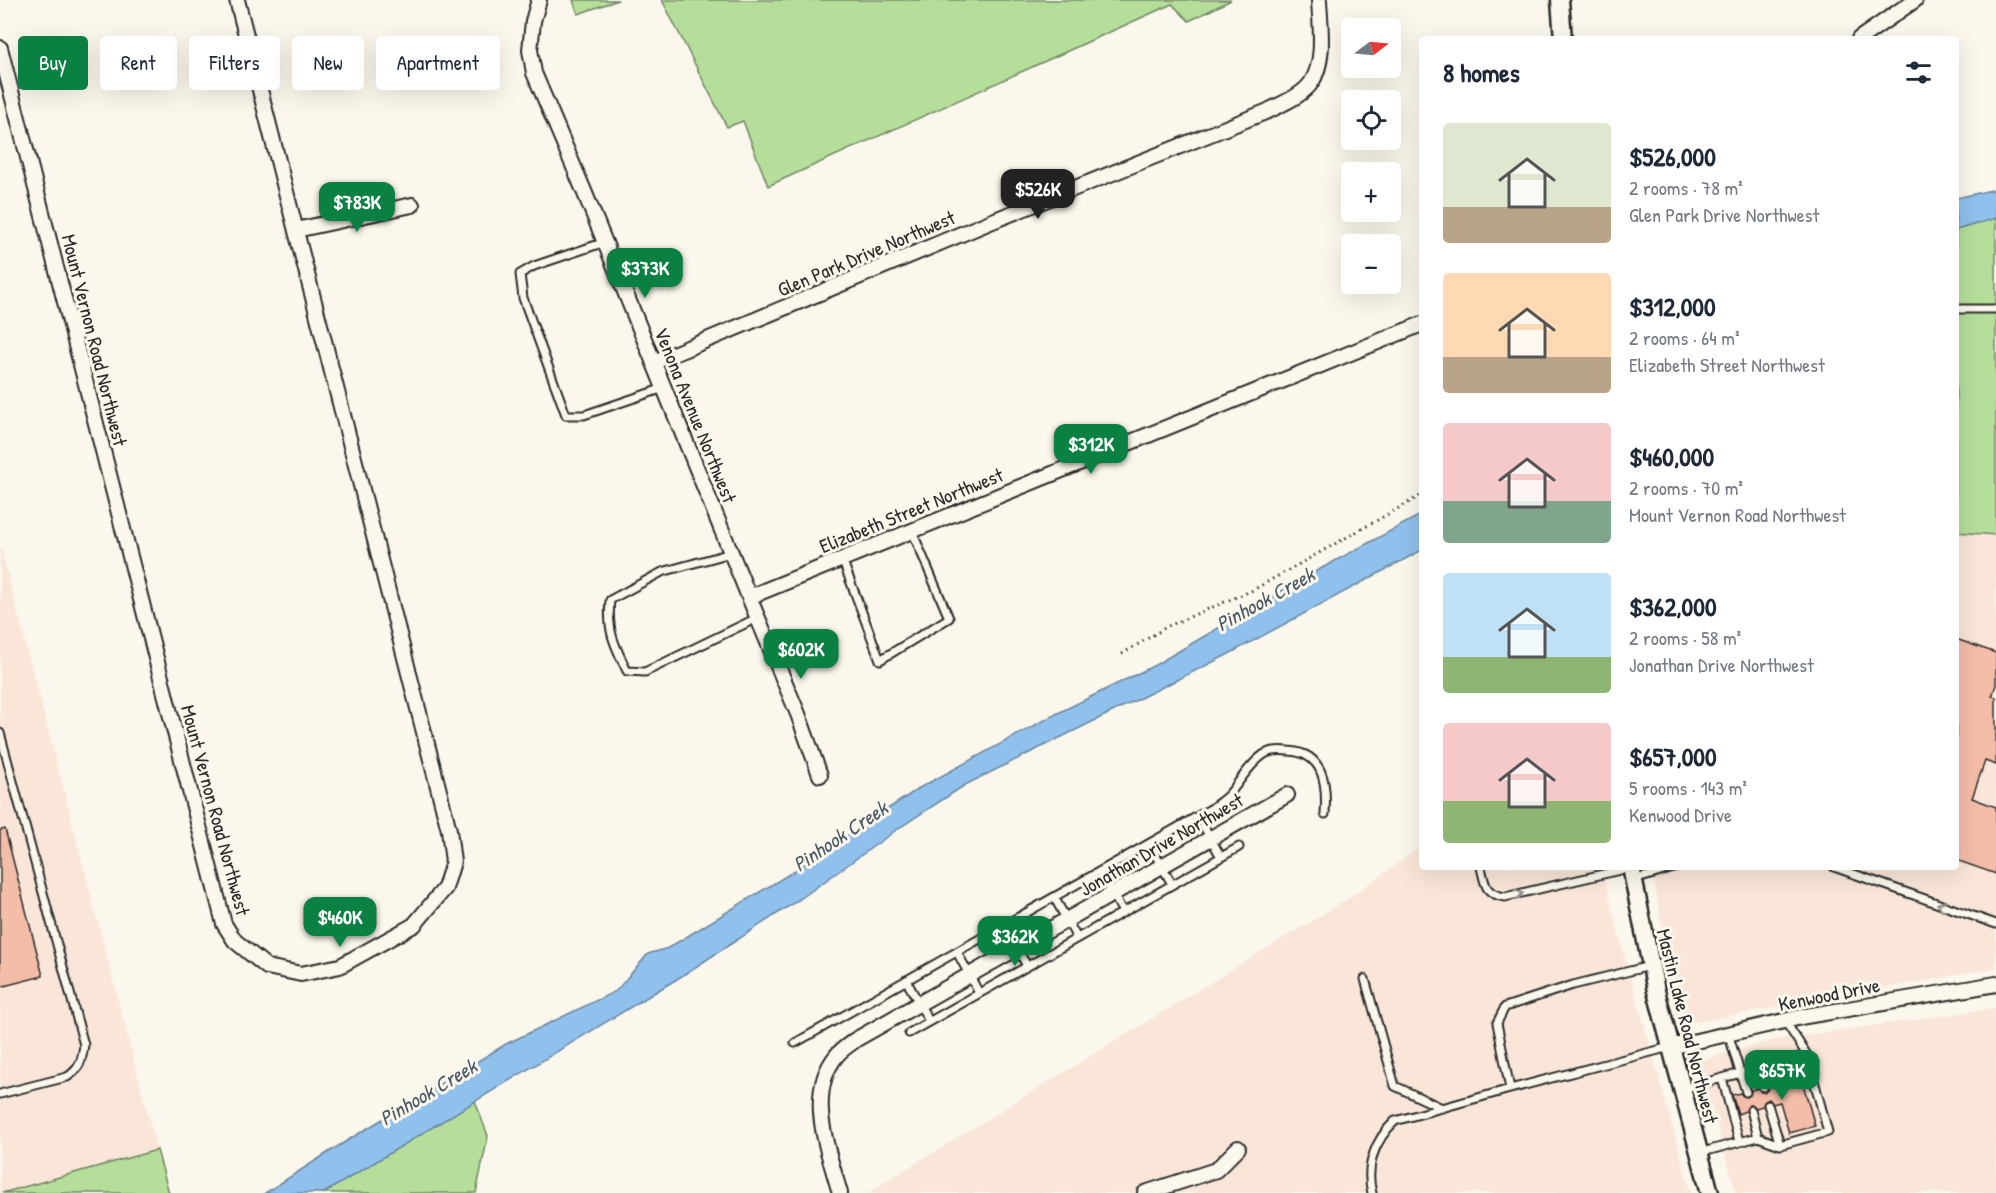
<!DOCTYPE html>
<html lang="en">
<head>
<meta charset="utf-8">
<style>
	:root { --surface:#fff; --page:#f2f2f3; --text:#1f2937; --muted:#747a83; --accent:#0b8043 }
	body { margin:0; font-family:"Patrick Hand",sans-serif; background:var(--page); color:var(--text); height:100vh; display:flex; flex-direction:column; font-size:22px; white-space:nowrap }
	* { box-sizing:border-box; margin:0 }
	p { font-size:20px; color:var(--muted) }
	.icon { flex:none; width:33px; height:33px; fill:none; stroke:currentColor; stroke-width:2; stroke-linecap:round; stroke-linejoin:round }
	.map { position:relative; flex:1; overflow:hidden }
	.panel { position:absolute; left:1419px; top:36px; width:540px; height:834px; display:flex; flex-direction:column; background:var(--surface); border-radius:6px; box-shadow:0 6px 24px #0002 }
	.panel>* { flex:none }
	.banner { position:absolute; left:18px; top:36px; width:570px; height:54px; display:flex; gap:12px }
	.needle { width:39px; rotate:74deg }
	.tools { position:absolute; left:1341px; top:18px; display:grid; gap:12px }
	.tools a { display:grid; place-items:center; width:60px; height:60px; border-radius:6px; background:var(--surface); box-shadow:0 6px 24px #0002; font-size:30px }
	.price { position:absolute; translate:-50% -51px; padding:0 14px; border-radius:12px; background:var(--accent); color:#fff; font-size:20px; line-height:39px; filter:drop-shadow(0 2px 3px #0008) }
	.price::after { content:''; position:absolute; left:50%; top:36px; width:18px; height:14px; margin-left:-9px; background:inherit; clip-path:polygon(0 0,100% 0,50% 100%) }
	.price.active { background:#222; color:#fff }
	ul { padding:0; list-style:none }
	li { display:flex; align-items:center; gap:18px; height:150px; padding:0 24px }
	li span { display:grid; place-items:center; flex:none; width:168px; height:120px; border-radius:6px; color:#555 }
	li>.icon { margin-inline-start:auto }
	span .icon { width:72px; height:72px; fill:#fffc; stroke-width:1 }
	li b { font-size:26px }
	h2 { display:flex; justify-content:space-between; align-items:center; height:72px; padding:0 24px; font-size:26px }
	.pill { padding:0 21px; border-radius:6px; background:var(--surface); box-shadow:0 6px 24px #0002; font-size:21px; line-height:54px }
	.pill.active { background:var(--accent); color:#fff }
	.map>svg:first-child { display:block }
	.built { fill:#f9e6d8 }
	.green { fill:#b5de9b; stroke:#708463; stroke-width:1.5 }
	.water { fill:#90c1ec; stroke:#68859f; stroke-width:1.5 }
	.building { fill:#f4bda8; stroke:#2b2b2b; stroke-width:1.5 }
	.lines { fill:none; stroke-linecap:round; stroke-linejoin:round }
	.service-casing { stroke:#2b2b2b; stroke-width:11 }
	.minor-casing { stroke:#2b2b2b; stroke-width:18 }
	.tertiary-casing { stroke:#2b2b2b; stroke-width:21 }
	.path { stroke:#2b2b2b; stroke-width:3; stroke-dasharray:1.5 4.5; stroke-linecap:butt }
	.service { stroke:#fbf7ec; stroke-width:7 }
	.minor { stroke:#fbf7ec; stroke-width:14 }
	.tertiary { stroke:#fbf7ec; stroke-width:16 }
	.oneway { stroke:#93918c }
	.labels { text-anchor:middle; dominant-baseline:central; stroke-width:6; stroke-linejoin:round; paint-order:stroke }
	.street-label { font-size:20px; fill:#2b2b2b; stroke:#fbf7ec }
	.water-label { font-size:21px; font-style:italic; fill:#495865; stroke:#fbf7ec }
</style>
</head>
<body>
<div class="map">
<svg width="1996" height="1193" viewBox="0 0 1996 1193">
	<rect width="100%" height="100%" fill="#fbf7ec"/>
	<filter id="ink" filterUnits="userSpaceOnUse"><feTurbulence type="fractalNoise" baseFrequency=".0167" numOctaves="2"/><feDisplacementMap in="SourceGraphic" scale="12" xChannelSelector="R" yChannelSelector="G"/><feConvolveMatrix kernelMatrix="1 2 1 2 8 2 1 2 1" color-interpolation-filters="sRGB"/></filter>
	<g filter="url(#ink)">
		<!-- built -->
		<path class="built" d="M1956,532l40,3v433l-318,57 -26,-158h304z
			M0,545l157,605 -155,43h-2z
			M1422,846v21h180l10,43 79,283h-824l482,-295z
			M1996,1008v185h-260l-37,-132 74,-21z"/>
		<!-- green -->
		<path class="green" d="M573,0h45l-40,14z
			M662,0h569l-42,21 -17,-17 -404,182 -25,-65 -16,6z
			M1996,218v317l-40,-3v-302z
			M475,1101l13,35 -12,57h-152z
			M157,1150l12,43h-167z"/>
		<!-- water -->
		<path class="water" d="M1996,189v29l-40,12v-32z
			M1422,514v36l-195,105 -262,130 -63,41 -102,73 -123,80 -353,214h-59l75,-48 166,-101 110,-53 32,-37 20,-6 123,-75 130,-86 133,-72 101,-50 154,-90z"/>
		<!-- building -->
		<path class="building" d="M1956,639l40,14v32l-4,11 4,1v68l-11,-4 -13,37 24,9v67l-40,-14z
			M5,829l38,147 -43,11v-157z
			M1799,1070l16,56 -26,7 -9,-31 -7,2 -4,-5 -5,3 -1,4 -7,2 -3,-3h-4l-3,6 -8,3 -6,-19 8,-2 3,3 4,1 3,-2 1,-5 7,-2 3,4h4l3,-3v-4l6,-2 -1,-5z"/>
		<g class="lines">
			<!-- service casing -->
			<g class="service-casing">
				<path id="service" d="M605,242l-71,24 -14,8 3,24 43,117h18l80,-27
					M1956,309h40
					M731,553l-69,19 -52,28c-3,31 4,44 17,71l18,1 112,-54
					M842,559l38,101 69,-42 -37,-87
					M0,733l84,312c-2,15 -4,24 -17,32l-67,17
					M1198,816l23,41
					M1149,844l23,40
					M1481,867c4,18 4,27 24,30l124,-29
					M1834,867l162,57
					M1100,871l23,41
					M1634,880l43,-13
					M1054,897l23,41
					M1004,925l23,41
					M957,952l22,41
					M1365,979l30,107 47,22
					M906,980l23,41
					M909,1033l330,-186
					M1728,1033l18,59
					M795,1043l417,-235c6,-5 13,-9 18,-15 11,-13 18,-27 33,-38 7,-5 17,-5 26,-4 36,2 38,35 36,63
					M1759,1068l4,19
					M1722,1078l17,63
					M1510,1089l-13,-66 8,-16 68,-22 77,-19
					M1682,1089l125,-34
					M1768,1105l12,40
					M1751,1110l7,27
					M1699,1153l59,-16 22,8 48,-13 -21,-77 -22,-34
					M1372,1193c-7,-27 3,-53 23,-72l115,-32 160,-42"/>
			</g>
			<!-- minor casing -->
			<g class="minor-casing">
				<path id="minor" d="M539,0l-6,21 -3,29 4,23 50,118 165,406 49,117 22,61
					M1859,39l56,-39
					M0,48l224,876 11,17 32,26 34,7 39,-8 74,-41 31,-37 8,-26 -4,-32 -212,-830
					M296,230l116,-25
					M654,362l336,-140 278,-111c13,-7 34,-15 43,-28 15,-22 9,-58 8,-83
					M749,597l673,-273
					M1670,1047l136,-31 190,-32
					M840,1193c-12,-42 -35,-100 -3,-138 5,-6 12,-10 18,-15l432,-245
					M1145,1193l71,-23 22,-22"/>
			</g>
			<!-- tertiary casing -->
			<g class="tertiary-casing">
				<path id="tertiary" d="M1560,0l3,39
					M1631,867l25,124 54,202"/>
			</g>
			<!-- path -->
			<path class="path" d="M1122,654l46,-28 85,-36 169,-95"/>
			<!-- service -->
			<use href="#service" class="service"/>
			<!-- minor -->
			<use href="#minor" class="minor"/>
			<!-- tertiary -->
			<use href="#tertiary" class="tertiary"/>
		</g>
		<!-- one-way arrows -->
		<defs><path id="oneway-chevron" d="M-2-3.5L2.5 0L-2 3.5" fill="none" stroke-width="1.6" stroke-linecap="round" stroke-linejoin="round" transform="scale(1.5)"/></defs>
		<g class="oneway">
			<use href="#oneway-chevron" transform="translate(1519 894) rotate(-13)"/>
			<use href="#oneway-chevron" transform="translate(1941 905) rotate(-161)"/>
		</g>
	</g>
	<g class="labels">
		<!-- street labels -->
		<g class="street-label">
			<text transform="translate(866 253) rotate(-23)">Glen Park Drive Northwest</text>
			<text transform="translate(95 340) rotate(76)">Mount Vernon Road Northwest</text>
			<text transform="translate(696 415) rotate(68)">Venona Avenue Northwest</text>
			<text transform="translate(911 510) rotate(-22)">Elizabeth Street Northwest</text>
			<text transform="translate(216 810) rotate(75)">Mount Vernon Road Northwest</text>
			<text transform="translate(1161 844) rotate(-30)">Jonathan Drive Northwest</text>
			<text transform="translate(1829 994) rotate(-11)">Kenwood Drive</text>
			<text transform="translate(1688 1026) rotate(76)">Mastin Lake Road Northwest</text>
		</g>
		<!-- water labels -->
		<g class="water-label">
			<text transform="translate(1265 599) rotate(-29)">Pinhook Creek</text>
			<text transform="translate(840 836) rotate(-34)">Pinhook Creek</text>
			<text transform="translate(428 1092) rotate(-31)">Pinhook Creek</text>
		</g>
	</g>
</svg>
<div class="tools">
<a><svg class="needle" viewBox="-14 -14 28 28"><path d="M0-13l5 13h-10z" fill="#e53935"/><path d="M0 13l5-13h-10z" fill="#747a83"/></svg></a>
<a><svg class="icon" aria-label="locate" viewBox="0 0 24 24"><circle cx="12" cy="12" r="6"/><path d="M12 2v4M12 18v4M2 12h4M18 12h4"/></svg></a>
<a>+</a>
<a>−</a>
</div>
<b class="price active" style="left:1038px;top:220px">$526K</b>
<b class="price" style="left:357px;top:233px">$783K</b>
<b class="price" style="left:645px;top:299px">$373K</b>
<b class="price" style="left:1091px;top:475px">$312K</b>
<b class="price" style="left:801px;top:680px">$602K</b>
<b class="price" style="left:340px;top:948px">$460K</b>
<b class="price" style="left:1015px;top:967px">$362K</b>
<b class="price" style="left:1782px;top:1101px">$657K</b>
<div class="banner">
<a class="pill active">Buy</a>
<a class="pill">Rent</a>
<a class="pill">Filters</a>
<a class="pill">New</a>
<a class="pill">Apartment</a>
</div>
<section class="panel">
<h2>8 homes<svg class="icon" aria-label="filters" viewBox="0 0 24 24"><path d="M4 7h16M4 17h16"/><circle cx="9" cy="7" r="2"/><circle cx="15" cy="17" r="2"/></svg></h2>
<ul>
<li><span style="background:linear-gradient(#dfe7d0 70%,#b9a48a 0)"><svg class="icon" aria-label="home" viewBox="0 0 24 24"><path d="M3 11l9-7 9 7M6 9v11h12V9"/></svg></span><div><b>$526,000</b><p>2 rooms · 78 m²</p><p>Glen Park Drive Northwest</p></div></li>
<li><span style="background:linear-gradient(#ffd9b3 70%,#b9a48a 0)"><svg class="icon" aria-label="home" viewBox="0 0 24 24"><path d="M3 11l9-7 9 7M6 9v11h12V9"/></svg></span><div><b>$312,000</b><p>2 rooms · 64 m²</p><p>Elizabeth Street Northwest</p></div></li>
<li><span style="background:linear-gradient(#f6c9c9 65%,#7fa58c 0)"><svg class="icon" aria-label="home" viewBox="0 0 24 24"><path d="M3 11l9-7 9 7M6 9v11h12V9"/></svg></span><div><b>$460,000</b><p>2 rooms · 70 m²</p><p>Mount Vernon Road Northwest</p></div></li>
<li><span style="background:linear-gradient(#bfe0f5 70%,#8fb573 0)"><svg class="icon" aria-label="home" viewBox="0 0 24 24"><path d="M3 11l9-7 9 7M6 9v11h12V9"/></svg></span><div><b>$362,000</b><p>2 rooms · 58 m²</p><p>Jonathan Drive Northwest</p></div></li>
<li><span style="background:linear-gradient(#f6c9c9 65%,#8fb573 0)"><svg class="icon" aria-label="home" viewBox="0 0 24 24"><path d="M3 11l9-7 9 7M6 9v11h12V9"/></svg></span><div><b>$657,000</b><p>5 rooms · 143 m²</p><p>Kenwood Drive</p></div></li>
</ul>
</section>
</div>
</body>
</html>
